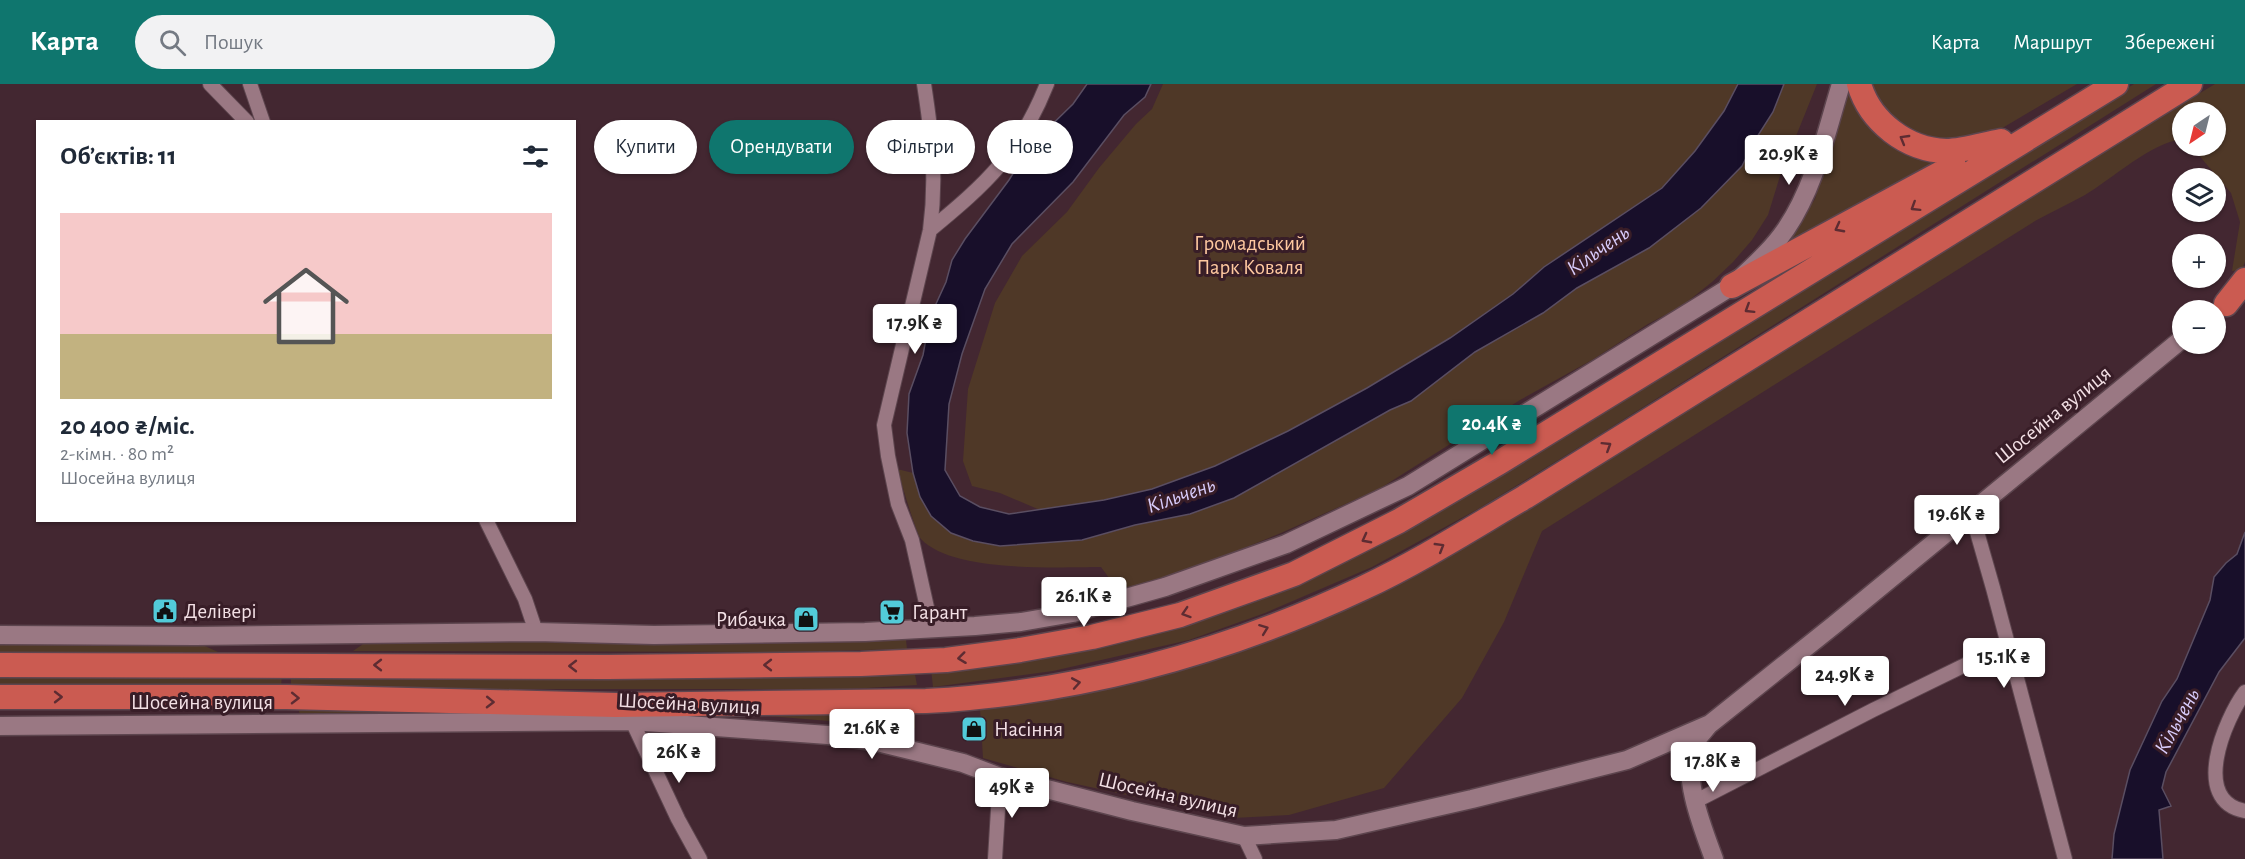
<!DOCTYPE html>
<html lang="uk">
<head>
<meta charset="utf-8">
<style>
	:root { --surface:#fff; --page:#f2f2f3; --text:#1f2937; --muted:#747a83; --line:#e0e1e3; --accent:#0f766e }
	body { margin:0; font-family:"Alegreya Sans",sans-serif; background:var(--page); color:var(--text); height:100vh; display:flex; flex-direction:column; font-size:22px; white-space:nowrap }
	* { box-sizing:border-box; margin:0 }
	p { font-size:20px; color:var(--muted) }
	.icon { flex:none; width:33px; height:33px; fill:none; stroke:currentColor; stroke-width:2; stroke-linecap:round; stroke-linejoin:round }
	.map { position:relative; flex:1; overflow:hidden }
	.details { position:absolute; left:36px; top:36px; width:540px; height:402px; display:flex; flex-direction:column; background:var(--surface); border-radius:0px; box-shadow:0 2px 4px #0004 }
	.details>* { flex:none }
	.guide { position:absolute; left:594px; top:36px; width:570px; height:54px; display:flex; gap:12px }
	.needle { width:39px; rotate:215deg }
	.controls { position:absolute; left:2172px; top:18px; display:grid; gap:12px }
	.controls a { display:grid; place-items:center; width:54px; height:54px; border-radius:50%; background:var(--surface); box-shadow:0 2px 4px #0004; font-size:30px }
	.price { position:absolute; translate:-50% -51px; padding:0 14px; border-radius:6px; background:#fff; color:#222; font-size:20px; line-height:39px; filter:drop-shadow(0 2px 3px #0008) }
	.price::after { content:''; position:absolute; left:50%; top:36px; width:18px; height:14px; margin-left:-9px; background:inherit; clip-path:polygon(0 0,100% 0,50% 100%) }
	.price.current { background:var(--accent); color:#fff }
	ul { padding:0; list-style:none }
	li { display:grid; align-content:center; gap:12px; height:318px; padding:0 24px }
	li+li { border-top:2px solid var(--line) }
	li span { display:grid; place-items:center; height:186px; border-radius:0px; color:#555 }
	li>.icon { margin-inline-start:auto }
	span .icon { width:108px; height:108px; fill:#fffc; stroke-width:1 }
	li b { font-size:26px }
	h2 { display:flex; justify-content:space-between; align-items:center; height:72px; padding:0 24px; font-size:26px }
	.chip { padding:0 21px; border-radius:27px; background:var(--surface); box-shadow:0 2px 4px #0004; font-size:21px; line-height:54px }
	.chip.current { background:var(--accent); color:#fff }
	header { display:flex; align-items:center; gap:36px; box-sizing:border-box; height:84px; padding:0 30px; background:var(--accent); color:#fff }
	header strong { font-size:28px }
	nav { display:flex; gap:33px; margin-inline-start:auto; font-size:21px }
	.search { width:420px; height:54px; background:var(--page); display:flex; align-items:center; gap:15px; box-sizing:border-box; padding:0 21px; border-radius:33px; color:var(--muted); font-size:22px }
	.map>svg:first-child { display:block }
	.green { fill:#4f3827 }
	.water { fill:#180f2a; stroke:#5a4e62; stroke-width:1.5 }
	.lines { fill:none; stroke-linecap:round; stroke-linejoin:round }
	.street-casing { stroke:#5d454e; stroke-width:16 }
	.secondary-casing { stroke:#5d454e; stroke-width:21 }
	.highway-casing { stroke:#5d454e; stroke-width:27 }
	.street { stroke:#9a7883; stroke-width:14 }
	.secondary { stroke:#9a7883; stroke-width:18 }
	.highway { stroke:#cb5b51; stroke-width:24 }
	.oneway { stroke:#5d2c32 }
	.labels { text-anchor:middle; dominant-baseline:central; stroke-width:6; stroke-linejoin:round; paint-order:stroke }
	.park-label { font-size:21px; fill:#ffc9a0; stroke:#381d27 }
	.street-label { font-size:21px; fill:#f3e0e5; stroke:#381d27 }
	.poi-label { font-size:21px; fill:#f3e0e5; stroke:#381d27; text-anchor:start }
	.water-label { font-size:22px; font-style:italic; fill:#d8ccfb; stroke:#381d27 }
</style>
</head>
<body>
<header>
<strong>Карта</strong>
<div class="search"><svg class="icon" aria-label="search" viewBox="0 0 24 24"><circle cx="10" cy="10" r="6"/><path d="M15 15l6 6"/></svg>Пошук</div>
<nav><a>Карта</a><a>Маршрут</a><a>Збережені</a></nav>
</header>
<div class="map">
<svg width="2245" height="775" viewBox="0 0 2245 775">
	<rect width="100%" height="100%" fill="#432731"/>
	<!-- green -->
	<path class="green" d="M1163,0h575l-13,27 -30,40 -33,37 -118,79 -31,27 -63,44 -83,50 -79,43 -73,36 -63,22 -48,11 -64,10 -40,-17 -28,-7 -9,-25 5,-72 27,-86 27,-47 45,-44 32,-44 37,-44 16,-15z
		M1784,0h33l-37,92 -12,39 -16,25 -19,22 -21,20 -30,24 -34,18 -56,36 -72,40 -141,89 -98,44 -99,40 -62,20 -19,-26c-44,0 -148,6 -180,-28 -5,-6 -20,-58 -24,-70l16,4 7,24 11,18 20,18 22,8 27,5 82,-6 152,-42 156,-88 21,-9 64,-49 68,-39 34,-25 72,-40 52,-40 41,-42z
		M1850,0l2,5 97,69 -167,92 33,-51z
		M1867,0h210l-78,46 -58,13 -50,-22z
		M2134,0h22l-565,356 -113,69 -106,58 -107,46 -76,27 -136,31 -120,16 -2,-18 329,-76 774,-448z
		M2215,0h30v178l-3,8 -10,1 8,-49 -9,-29 -40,-47h25v-34h-34v28c-26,-1 -73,41 -97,55 -16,9 -34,17 -50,26l-493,310 -38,91 -42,76 -78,90 -95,27 -56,3 -166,-36 -84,-24 -3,-49 63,-11 240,-65 552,-318z
		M906,556l1,9 -125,3 -429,-1 13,-9z
		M194,557l24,11 -218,1v-11z
		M914,585l3,16 -67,4h-559v-18z
		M282,587l-1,18 -281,1v-16z
		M297,620l617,6 1,18 -171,-14 -178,-2 -266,3z"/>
	<!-- water -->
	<path class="water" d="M1087,0h64l-6,13 -21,18 -51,67 -61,62 -27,45 -23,65 -13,50 -4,66 15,26 20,11 29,7 95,-14 48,-11 63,-23 73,-35 79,-43 83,-50 63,-44 31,-27 118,-79 33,-37 29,-40 14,-27h46l-11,28 -18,28 -13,26 -41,42 -52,40 -72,40 -34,25 -68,39 -64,49 -21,9 -156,88 -44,16 -55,11 -53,15 -82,6 -27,-5 -22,-8 -20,-17 -11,-19 -7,-24 -6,-40 2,-39 14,-39 7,-38 16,-35 6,-22 13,-21 44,-59 22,-35 42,-41z
		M2245,448v106l-26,34 -53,100 -4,16 9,18 -12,4 4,49h-51l2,-25 16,-64 32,-69 15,-22 33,-79 4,-23 12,-14 11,-9z"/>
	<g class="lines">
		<!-- street casing -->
		<g class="street-casing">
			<path id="street" d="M210,0l37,38
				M250,0l13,38
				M924,0c8,52 13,93 6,146l-46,195 4,31 10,48 14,36 20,90
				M930,146c57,-47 89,-76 117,-146
				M1971,427l22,77 72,271
				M486,436l39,79 11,33
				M2245,608c-20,27 -55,109 0,119
				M632,637l46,98 22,40
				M1696,717l177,-91 135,-66
				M1244,752l11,23
				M995,775l5,-82"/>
		</g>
		<!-- secondary casing -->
		<g class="secondary-casing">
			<path id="secondary" d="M0,551l196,1 340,-4 118,3 211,-3 110,-6 46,-4 52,-9 92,-26 121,-43 122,-58 324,-200c19,-18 39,-35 54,-57 29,-43 40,-96 55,-145
				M0,642l632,-5 196,14 45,6 90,22 37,14 132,34 112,25 92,-6 136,-31 155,-39 83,-36 124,-99 348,-286
				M1708,642c-4,5 -11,12 -14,18 -13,31 9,85 20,115"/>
		</g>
		<!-- highway casing -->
		<g class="highway-casing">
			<path id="highway" d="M1859,0c11,38 48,66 87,67 18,0 38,-7 55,-10
				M1732,202l222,-120
				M2226,220l19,-24
				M0,581l608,2 253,-3 85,-4 74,-10 72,-13 88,-22 114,-41 105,-53 101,-59 616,-378
				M0,613h287l329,8 310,-4c152,-8 299,-48 437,-113 56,-26 109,-60 162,-91l665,-413"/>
		</g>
		<!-- street -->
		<use href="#street" class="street"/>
		<!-- secondary -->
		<use href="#secondary" class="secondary"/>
		<!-- highway -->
		<use href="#highway" class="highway"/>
	</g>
	<!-- one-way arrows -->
	<defs><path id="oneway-chevron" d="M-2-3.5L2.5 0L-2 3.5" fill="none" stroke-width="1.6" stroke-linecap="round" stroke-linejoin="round" transform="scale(1.5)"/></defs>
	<g class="oneway">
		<use href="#oneway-chevron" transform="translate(1904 55) rotate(-150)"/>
		<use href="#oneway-chevron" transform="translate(1915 123) rotate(148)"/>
		<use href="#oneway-chevron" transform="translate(1839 144) rotate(152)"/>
		<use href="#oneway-chevron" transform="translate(1749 225) rotate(148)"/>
		<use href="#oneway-chevron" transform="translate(1607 362) rotate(-32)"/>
		<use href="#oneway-chevron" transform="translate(1366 455) rotate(152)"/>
		<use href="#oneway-chevron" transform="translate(1440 463) rotate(-31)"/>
		<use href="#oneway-chevron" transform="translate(1186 529) rotate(162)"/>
		<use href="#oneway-chevron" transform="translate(1264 545) rotate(-21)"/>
		<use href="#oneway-chevron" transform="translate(962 574) rotate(173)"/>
		<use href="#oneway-chevron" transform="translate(378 581) rotate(-180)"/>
		<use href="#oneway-chevron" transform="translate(768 581) rotate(180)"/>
		<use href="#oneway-chevron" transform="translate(573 582) rotate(-180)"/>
		<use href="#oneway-chevron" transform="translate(1076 599) rotate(-10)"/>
		<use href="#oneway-chevron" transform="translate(58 613)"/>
		<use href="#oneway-chevron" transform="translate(295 614) rotate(1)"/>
		<use href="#oneway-chevron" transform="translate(490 618) rotate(1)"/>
	</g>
	<!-- icons -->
	<defs>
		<g id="civic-square" transform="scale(1.35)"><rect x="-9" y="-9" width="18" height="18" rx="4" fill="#52cbd9" stroke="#381d27"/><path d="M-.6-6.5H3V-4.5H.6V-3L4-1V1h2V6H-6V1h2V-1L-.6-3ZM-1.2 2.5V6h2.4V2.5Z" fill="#111"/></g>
		<g id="supermarket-square" transform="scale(1.35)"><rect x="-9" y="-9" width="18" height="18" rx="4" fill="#52cbd9" stroke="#381d27"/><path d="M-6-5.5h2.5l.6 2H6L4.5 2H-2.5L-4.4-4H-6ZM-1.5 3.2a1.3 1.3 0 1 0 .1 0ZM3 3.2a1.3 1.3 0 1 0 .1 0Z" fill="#111"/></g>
		<g id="shop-square" transform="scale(1.35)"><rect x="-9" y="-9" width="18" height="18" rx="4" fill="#52cbd9" stroke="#381d27"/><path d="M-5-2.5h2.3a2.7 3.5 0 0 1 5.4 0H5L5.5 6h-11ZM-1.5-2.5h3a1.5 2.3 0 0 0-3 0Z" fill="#111"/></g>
	</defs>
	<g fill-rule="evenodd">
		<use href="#civic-square" x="165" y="527"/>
		<use href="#supermarket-square" x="892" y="528"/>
		<use href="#shop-square" x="806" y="535"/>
		<use href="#shop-square" x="974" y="645"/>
	</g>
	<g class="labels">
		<!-- park labels -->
		<g class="park-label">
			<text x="1250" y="159">Громадський<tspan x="1250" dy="24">Парк Коваля</tspan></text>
		</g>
		<!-- street labels -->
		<g class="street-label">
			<text transform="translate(2053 331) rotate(-39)">Шосейна вулиця</text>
			<text x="202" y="618">Шосейна вулиця</text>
			<text transform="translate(689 620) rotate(3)">Шосейна вулиця</text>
			<text transform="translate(1168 711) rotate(13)">Шосейна вулиця</text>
		</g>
		<!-- poi labels -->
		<g class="poi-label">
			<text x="184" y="527">Делівері</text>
			<text x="912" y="528">Гарант</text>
			<text x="786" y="535" text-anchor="end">Рибачка</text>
			<text x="994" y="645">Насіння</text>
		</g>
		<!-- water labels -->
		<g class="water-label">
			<text transform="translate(1598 166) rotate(-35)">Кільчень</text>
			<text transform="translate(1181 411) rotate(-19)">Кільчень</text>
			<text transform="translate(2177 637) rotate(-61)">Кільчень</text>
		</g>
	</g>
</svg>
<div class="controls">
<a><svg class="needle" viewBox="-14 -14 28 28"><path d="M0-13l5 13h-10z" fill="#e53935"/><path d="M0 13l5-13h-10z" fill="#747a83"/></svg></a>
<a><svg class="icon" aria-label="layers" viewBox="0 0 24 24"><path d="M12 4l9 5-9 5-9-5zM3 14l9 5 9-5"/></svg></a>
<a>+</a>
<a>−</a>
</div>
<b class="price" style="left:1789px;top:102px">20.9K ₴</b>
<b class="price" style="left:915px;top:271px">17.9K ₴</b>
<b class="price current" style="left:1492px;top:372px">20.4K ₴</b>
<b class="price" style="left:1957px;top:462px">19.6K ₴</b>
<b class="price" style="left:1084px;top:544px">26.1K ₴</b>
<b class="price" style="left:2004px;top:605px">15.1K ₴</b>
<b class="price" style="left:1845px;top:623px">24.9K ₴</b>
<b class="price" style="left:872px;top:676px">21.6K ₴</b>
<b class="price" style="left:679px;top:700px">26K ₴</b>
<b class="price" style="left:1713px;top:709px">17.8K ₴</b>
<b class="price" style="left:1012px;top:735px">49K ₴</b>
<div class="guide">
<a class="chip">Купити</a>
<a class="chip current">Орендувати</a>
<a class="chip">Фільтри</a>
<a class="chip">Нове</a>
</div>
<section class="details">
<h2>Об’єктів: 11<svg class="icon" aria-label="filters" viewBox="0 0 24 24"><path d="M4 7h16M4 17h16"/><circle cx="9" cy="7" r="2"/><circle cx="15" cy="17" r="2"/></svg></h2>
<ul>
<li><span style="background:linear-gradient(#f6c9c9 65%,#c2b280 0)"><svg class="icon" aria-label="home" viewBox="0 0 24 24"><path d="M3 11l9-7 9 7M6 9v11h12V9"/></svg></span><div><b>20 400 ₴/міс.</b><p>2-кімн. · 80 m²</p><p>Шосейна вулиця</p></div></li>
</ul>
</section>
</div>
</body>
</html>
